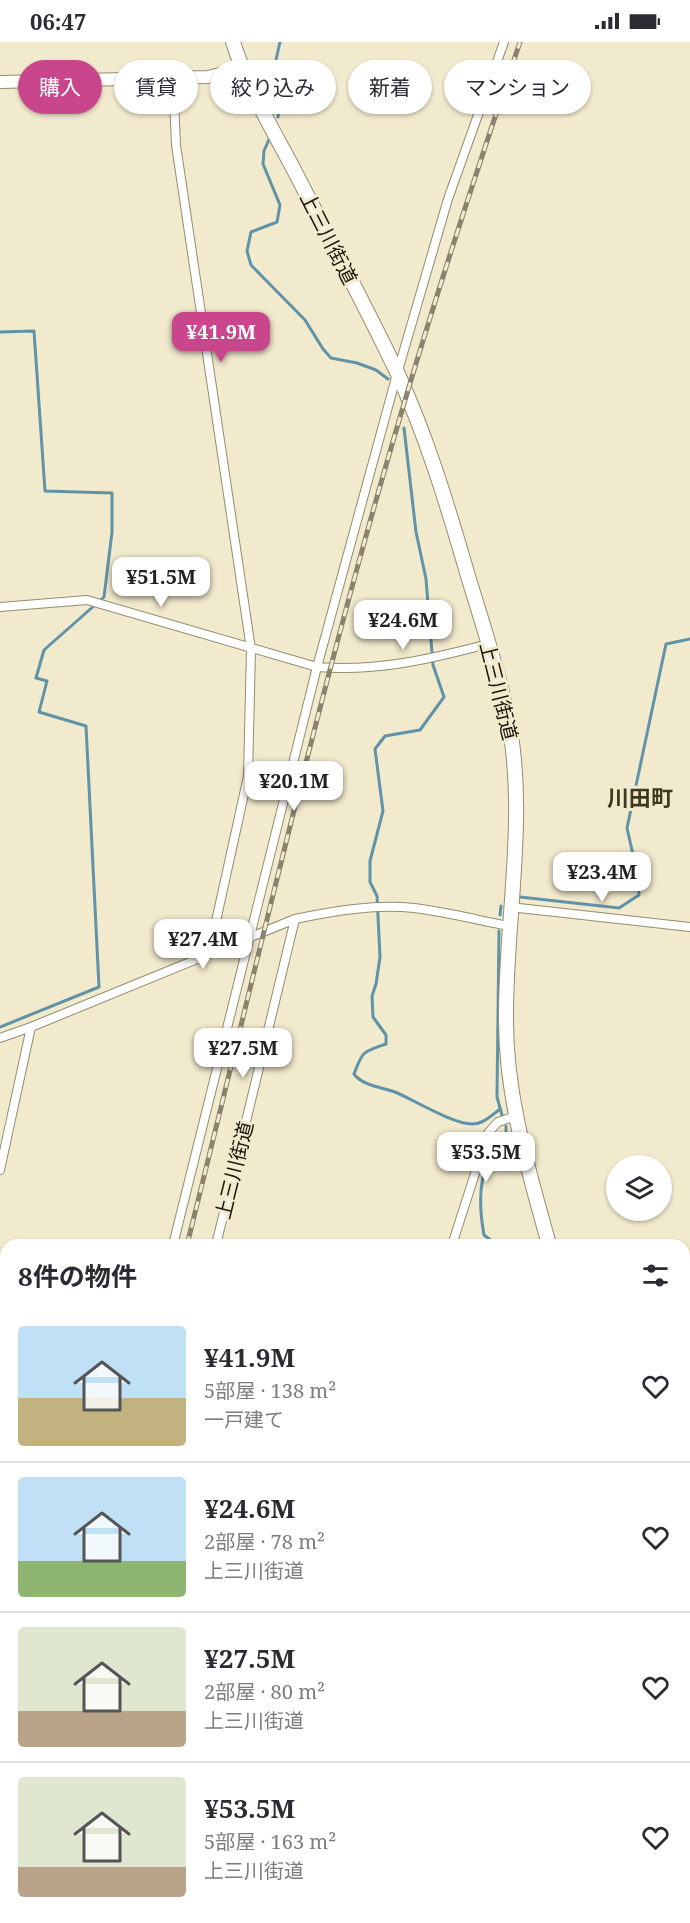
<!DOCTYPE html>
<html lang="ja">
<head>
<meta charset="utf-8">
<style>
	:root { --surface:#fff; --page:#f2f2f3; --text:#2b2b33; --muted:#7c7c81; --line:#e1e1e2; --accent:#c9468c }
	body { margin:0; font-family:"Noto Serif","Noto Sans JP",serif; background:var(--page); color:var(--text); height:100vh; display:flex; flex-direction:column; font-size:22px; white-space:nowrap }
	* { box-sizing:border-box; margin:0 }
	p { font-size:20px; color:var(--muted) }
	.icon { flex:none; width:33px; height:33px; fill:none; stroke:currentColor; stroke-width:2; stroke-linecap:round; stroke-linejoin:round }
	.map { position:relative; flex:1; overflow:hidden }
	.side { position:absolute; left:0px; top:1197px; width:690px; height:684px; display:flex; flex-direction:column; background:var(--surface); border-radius:18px 18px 0 0; box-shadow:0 2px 4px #0004 }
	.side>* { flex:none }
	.hud { position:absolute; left:18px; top:18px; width:654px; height:54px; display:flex; gap:12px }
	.tools { position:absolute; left:606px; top:1113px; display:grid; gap:12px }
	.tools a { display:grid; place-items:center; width:66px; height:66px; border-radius:50%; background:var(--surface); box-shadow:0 2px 4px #0004; font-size:30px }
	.price { position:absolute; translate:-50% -51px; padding:0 14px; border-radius:12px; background:#fff; color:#222; font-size:20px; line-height:39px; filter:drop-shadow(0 2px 3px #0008) }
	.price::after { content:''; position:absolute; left:50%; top:36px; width:18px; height:14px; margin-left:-9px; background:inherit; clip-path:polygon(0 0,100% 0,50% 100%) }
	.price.selected { background:var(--accent); color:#fff }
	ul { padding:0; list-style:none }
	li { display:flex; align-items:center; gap:18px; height:150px; padding:0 18px }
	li+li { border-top:2px solid var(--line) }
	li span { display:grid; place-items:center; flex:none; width:168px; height:120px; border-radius:6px; color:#555 }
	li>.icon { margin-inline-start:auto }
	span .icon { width:72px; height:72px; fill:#fffc; stroke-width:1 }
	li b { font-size:26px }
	h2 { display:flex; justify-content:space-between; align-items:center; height:72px; padding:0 18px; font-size:26px }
	.chip { padding:0 21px; border-radius:27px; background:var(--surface); box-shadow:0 2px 4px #0004; font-size:21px; line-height:54px }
	.chip.selected { background:var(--accent); color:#fff }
	.status { display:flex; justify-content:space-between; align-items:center; height:42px; padding:0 30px; background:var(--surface); direction:ltr }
	.status svg { height:16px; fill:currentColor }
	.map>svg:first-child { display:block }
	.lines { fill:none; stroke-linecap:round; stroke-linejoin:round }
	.stream { stroke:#6093a8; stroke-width:3 }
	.street-casing { stroke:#948c71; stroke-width:10 }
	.secondary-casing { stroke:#948c71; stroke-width:14 }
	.primary-casing { stroke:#948c71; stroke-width:16 }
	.street { stroke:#fff; stroke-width:8 }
	.secondary { stroke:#fff; stroke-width:12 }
	.primary { stroke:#fff; stroke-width:14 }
	.rail-casing { stroke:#88826e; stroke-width:5 }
	.rail { stroke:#f2eacd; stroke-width:3; stroke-dasharray:9; stroke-linecap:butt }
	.labels { text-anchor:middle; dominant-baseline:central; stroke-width:6; stroke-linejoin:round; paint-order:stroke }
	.street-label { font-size:20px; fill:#17140a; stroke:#f2eacd }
	.quarter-label { font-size:22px; font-weight:bold; fill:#3f3820; stroke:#f2eacd }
</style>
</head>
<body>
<div class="status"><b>06:47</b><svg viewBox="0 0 49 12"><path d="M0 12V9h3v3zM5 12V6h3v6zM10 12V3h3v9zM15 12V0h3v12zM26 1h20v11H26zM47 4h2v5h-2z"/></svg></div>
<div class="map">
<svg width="690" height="1881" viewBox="0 0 690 1881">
	<rect width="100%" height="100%" fill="#f2eacd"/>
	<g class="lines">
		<!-- stream -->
		<path class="stream" d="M278,75l1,-7 -10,-19 11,-49
			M270,95l-6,14 -1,13 17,41 -3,17 -26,10 -4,19 4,14 54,55 18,29 8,9 26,5 19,7 12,9
			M0,290l34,-1 11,160 67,2v39l-8,65 -60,53 -8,28 11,3 -8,31 47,14 13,261 -99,40
			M404,386l12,104 10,47 7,86 11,32 -24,33 -35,6 -10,13 8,62 -13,50v21l7,14 3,61 -4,27 -4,12 1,21 13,18v9c-23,8 -23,6 -32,30 9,12 27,13 41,18 19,8 58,32 77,32 11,0 19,-8 28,-15
			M520,855l99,11 20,-13 -1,-18 -11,-49 39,-184 24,-5
			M500,873l1,-9
			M499,889l-2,166 5,18
			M506,1084v8c-27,30 -29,62 -22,101l9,7h29l3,3
			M684,1636l6,-6
			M481,1875l1,6
			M516,1881l3,-6"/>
		<!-- street casing -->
		<g class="street-casing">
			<path id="street" d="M173,36l3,67 75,504 -3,127 -39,177
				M0,565l87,-7 230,67c59,5 114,-8 171,-23
				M510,865l180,20
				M0,996l31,-11
				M0,1128l31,-143 264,-108c39,-8 79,-15 119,-11 32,4 64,12 95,18
				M173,1203l144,-578 80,-293 51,-175 56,-157
				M216,1203l79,-326
				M452,1203l36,-112 10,-11 18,-6
				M0,1279l6,2
				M684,1376h6
				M0,1603l6,1
				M684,1746h6
				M0,1775l6,11
				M684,1863l6,-28
				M53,1875l4,6
				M6,1881l1,-6
				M281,1881l1,-6
				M394,1881l1,-6
				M680,1881l2,-6"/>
		</g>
		<!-- secondary casing -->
		<g class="secondary-casing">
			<path id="secondary" d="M0,40l208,-5 35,-9
				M684,1243l6,-1
				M0,1248h6
				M0,1262h6
				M684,1270l6,-1"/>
		</g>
		<!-- primary casing -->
		<g class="primary-casing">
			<path id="primary" d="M233,0c14,44 38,85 60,126 35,68 71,135 104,204 30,65 51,135 71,204 13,43 27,85 37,128 25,104 0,212 1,317 0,77 23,150 43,224
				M552,1881l1,-6"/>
		</g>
		<!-- street -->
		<use href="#street" class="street"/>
		<!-- secondary -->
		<use href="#secondary" class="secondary"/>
		<!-- primary -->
		<use href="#primary" class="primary"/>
		<!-- rail casing -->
		<g class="rail-casing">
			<path id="rail" d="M187,1203c68,-272 130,-545 209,-814 38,-131 81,-260 124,-389
				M21,1881l1,-6"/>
		</g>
		<!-- rail -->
		<use href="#rail" class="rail"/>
	</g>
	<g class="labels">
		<!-- street labels -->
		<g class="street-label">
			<text transform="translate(329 196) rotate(63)">上三川街道</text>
			<text transform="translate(499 649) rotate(76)">上三川街道</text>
			<text transform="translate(234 1128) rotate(-76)">上三川街道</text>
		</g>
		<!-- quarter labels -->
		<g class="quarter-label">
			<text x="640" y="755">川田町</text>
		</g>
	</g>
</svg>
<div class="tools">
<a><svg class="icon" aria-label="layers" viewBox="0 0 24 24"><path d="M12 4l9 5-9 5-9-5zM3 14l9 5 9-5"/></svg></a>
</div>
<b class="price selected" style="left:221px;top:321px">¥41.9M</b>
<b class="price" style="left:161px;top:566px">¥51.5M</b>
<b class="price" style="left:403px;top:609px">¥24.6M</b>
<b class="price" style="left:294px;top:770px">¥20.1M</b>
<b class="price" style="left:602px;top:861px">¥23.4M</b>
<b class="price" style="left:203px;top:928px">¥27.4M</b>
<b class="price" style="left:243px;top:1037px">¥27.5M</b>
<b class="price" style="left:486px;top:1141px">¥53.5M</b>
<div class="hud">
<a class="chip selected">購入</a>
<a class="chip">賃貸</a>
<a class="chip">絞り込み</a>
<a class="chip">新着</a>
<a class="chip">マンション</a>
</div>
<section class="side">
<h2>8件の物件<svg class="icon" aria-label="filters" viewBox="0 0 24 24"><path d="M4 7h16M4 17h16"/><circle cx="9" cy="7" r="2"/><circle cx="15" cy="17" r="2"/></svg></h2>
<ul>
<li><span style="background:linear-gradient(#bfe0f5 60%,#c2b280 0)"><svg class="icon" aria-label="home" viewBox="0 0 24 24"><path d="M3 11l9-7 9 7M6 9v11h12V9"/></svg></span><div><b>¥41.9M</b><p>5部屋 · 138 m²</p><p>一戸建て</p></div><svg class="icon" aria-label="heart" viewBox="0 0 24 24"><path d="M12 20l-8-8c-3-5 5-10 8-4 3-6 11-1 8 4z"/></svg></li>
<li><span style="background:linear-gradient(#bfe0f5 70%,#8fb573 0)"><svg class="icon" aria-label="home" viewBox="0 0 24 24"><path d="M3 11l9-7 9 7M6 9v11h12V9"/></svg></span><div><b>¥24.6M</b><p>2部屋 · 78 m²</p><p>上三川街道</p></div><svg class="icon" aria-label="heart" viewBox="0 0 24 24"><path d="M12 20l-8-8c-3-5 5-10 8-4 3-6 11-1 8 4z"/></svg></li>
<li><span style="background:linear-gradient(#dfe7d0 70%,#b9a48a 0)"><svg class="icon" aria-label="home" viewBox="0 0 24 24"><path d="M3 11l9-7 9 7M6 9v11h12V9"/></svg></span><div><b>¥27.5M</b><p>2部屋 · 80 m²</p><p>上三川街道</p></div><svg class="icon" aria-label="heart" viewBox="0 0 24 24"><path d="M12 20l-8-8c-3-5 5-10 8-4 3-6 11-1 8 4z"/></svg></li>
<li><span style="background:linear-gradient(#dfe7d0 75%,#b9a48a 0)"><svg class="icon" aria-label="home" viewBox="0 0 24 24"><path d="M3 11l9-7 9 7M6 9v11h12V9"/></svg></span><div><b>¥53.5M</b><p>5部屋 · 163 m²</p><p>上三川街道</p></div><svg class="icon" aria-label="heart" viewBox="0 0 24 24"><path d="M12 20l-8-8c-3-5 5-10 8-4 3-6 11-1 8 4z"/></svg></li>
</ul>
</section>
</div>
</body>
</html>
